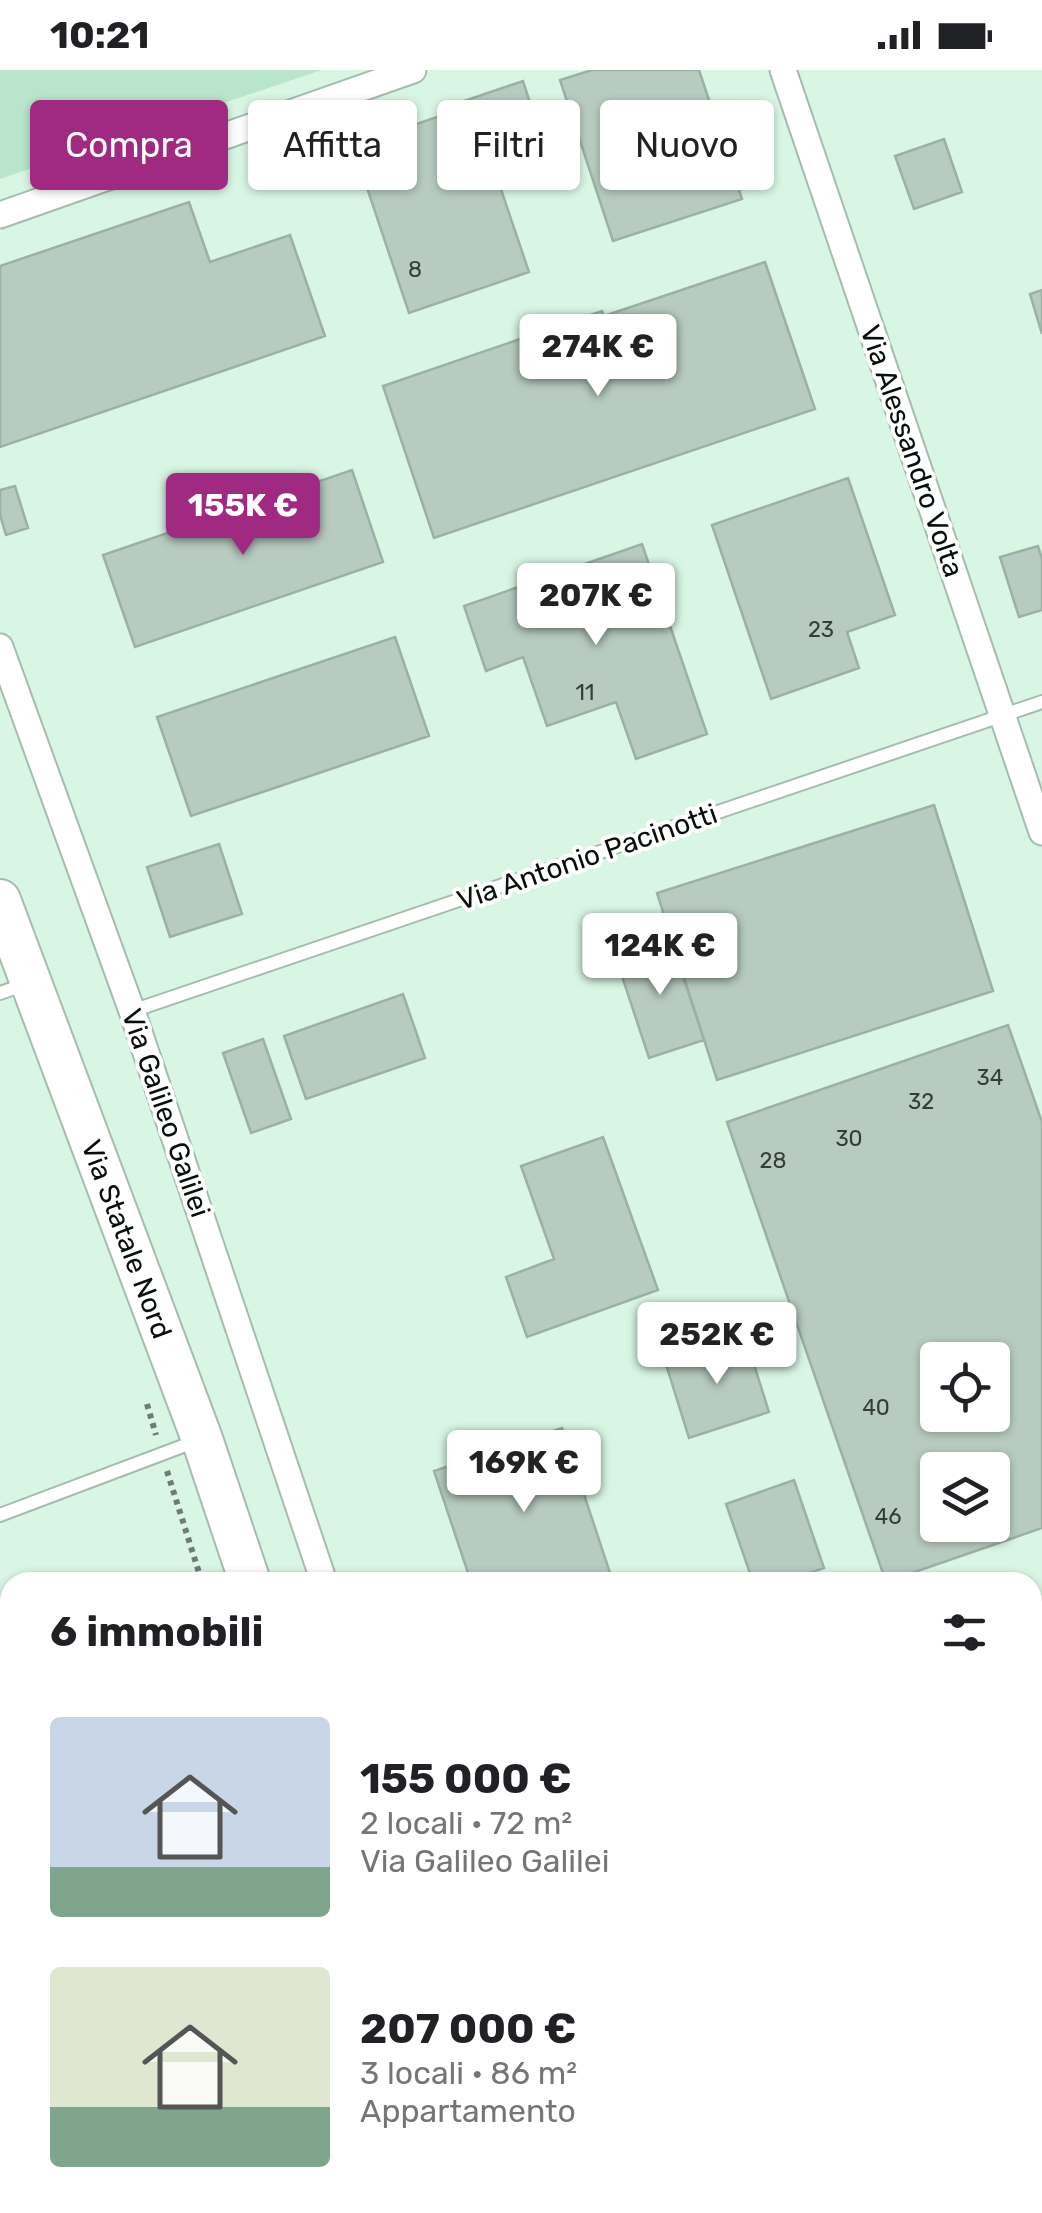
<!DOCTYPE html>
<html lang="it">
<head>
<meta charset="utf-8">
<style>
	:root { --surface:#fff; --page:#f6f6f6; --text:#202124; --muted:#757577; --accent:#a02981 }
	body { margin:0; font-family:Rubik,sans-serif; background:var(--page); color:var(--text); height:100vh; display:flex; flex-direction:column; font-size:38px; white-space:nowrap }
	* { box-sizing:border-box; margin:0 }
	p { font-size:32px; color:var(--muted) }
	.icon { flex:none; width:55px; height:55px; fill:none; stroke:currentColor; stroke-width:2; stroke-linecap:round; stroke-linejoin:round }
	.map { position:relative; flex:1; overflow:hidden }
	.details { position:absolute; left:0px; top:1502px; width:1042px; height:642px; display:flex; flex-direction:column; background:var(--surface); border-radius:30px 30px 0 0; box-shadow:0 2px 8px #0004 }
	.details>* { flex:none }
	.hud { position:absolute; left:30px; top:30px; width:982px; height:90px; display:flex; gap:20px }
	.buttons { position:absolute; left:920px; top:1272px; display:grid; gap:20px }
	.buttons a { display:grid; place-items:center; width:90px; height:90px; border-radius:10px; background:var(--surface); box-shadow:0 2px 8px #0004; font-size:50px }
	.price { position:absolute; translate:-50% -85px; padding:0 22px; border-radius:10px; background:#fff; color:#222; font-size:32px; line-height:65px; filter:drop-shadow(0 2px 5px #0008) }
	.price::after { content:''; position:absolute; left:50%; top:60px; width:30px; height:22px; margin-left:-15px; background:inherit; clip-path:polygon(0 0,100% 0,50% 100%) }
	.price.on { background:var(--accent); color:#fff }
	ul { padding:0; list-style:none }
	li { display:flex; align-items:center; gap:30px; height:250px; padding:0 50px }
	li span { display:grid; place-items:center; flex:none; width:280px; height:200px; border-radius:10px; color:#555 }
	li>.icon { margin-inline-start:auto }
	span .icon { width:120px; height:120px; fill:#fffc; stroke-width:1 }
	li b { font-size:42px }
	h2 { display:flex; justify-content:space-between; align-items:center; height:120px; padding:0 50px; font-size:42px }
	.pill { padding:0 35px; border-radius:10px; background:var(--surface); box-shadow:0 2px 8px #0004; font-size:35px; line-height:90px }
	.pill.on { background:var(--accent); color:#fff }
	.status { display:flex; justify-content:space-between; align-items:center; height:70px; padding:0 50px; background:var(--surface); direction:ltr }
	.status svg { height:28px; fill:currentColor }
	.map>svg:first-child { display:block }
	.built { fill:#d9f6e5; fill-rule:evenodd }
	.green { fill:#b8e5cc }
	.building { fill:#b7cbc0; stroke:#9cb0a5; stroke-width:2.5; fill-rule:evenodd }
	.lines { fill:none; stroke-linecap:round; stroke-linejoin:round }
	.service-casing { stroke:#a7bbaf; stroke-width:16 }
	.minor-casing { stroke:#a7bbaf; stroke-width:29 }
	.tertiary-casing { stroke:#a7bbaf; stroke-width:36 }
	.secondary-casing { stroke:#a7bbaf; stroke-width:39 }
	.primary-casing { stroke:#a7bbaf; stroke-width:44 }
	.path { stroke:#717b75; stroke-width:6; stroke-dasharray:5 5; stroke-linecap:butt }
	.service { stroke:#fff; stroke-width:12 }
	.minor { stroke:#fff; stroke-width:25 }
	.tertiary { stroke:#fff; stroke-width:32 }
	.secondary { stroke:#fff; stroke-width:35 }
	.primary { stroke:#fff; stroke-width:40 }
	.labels { text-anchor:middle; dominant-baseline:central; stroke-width:8; stroke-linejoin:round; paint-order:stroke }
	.number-label { font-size:22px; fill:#343e38 }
	.street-label { font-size:28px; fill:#080f0b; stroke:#fff }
</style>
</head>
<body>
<div class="status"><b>10:21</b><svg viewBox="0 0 49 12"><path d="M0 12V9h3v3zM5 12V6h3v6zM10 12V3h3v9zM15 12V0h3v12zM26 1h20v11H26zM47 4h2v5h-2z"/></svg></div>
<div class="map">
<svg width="1042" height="2143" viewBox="0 0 1042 2143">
	<rect width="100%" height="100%" fill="#f1fef6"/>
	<!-- built -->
	<path class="built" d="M322,0h720v2143h-568l-3,-8h561v-623h-1022v451l-10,4v-1858zM938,1290h54v55h-54zM938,1400h54v55h-54z"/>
	<!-- green -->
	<path class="green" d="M0,0h322l-322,109z"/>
	<!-- building -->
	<path class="building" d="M592,0h107l43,129 -129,42 -53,-161z
		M523,11l19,59 -52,17 39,115 -120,41 -56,-167 113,-39 -2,-6z
		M944,69l18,53 -48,17 -19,-53z
		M189,132l21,60 80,-27 35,101 -325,111v-181z
		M765,192l50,147 -381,129 -51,-152 219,-75 2,5z
		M1042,220v44l-12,-40z
		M352,400l31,92 -248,85 -32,-92z
		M848,408l47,137 -48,17 12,36 -88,31 -59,-174z
		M15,416l13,42 -22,7 -6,-20v-25z
		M642,474l65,190 -71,25 -20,-57 -69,24 -24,-69 -37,14 -22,-65z
		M1038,476l4,13v51l-23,7 -19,-60z
		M395,567l34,99 -238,80 -34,-99z
		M934,735l59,186 -276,89 -60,-187z
		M219,774l23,70 -72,23 -23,-70z
		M670,867l34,103 -55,18 -34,-103z
		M403,924l22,64 -119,41 -22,-63z
		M1008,955l34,97v406l-156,54 -159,-460zM938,1290h54v55h-54zM938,1400h54v55h-54z
		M263,969l28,80 -40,14 -28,-80z
		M603,1067l55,153 -131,47 -21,-60 48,-18 -33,-93z
		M745,1266l24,76 -80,26 -24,-77z
		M562,1358l51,154h-142l-37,-111z
		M794,1410l30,88 -40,14h-31l-27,-78z
		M0,1589l10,24v56l-10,5z
		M1042,1663v186l-10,3v-186z
		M631,2135h258l3,8h-258z"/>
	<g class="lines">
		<!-- service casing -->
		<g class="service-casing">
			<path id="service" d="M0,923l26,-9
				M132,941l910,-309
				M0,1445l199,-75"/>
		</g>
		<!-- minor casing -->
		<g class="minor-casing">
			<path id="minor" d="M783,0l259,762
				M0,145l413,-145
				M0,577l132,364 192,571
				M1032,2059l10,29"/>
		</g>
		<!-- tertiary casing -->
		<g class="tertiary-casing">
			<path id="tertiary" d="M1032,1558l10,-2"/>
		</g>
		<!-- secondary casing -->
		<g class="secondary-casing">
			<path id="secondary" d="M0,1892l10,-4"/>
		</g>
		<!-- primary casing -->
		<g class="primary-casing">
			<g id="primary">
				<path id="s1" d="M0,830l202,539 48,143"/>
				<path d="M462,2135l2,8"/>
			</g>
		</g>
		<!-- path -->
		<path class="path" d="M147,1334l9,31
			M167,1401l35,111"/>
		<!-- service -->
		<use href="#service" class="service"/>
		<!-- minor -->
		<use href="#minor" class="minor"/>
		<!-- tertiary -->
		<use href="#tertiary" class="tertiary"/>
		<!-- secondary -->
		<use href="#secondary" class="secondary"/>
		<!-- primary -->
		<use href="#primary" class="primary"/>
	</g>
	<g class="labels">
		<!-- number labels -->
		<g class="number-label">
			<text x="415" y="199">8</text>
			<text x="821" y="559">23</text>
			<text x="585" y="622">11</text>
			<text x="990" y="1007">34</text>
			<text x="921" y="1031">32</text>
			<text x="849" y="1068">30</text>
			<text x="773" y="1090">28</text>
			<text x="876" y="1337">40</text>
			<text x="888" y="1446">46</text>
		</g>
		<!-- street labels -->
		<g class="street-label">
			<text transform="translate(912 381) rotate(71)">Via Alessandro Volta</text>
			<text transform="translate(587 787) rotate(-19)">Via Antonio Pacinotti</text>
			<text transform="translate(166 1043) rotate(71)">Via Galileo Galilei</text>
			<text stroke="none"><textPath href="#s1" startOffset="362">Via Statale Nord</textPath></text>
		</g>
	</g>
</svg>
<div class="buttons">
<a><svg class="icon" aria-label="locate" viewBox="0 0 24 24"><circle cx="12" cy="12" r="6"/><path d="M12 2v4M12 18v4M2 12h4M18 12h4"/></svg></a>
<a><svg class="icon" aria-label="layers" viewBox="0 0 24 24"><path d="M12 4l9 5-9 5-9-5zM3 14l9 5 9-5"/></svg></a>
</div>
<b class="price" style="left:598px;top:329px">274K €</b>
<b class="price on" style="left:243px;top:488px">155K €</b>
<b class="price" style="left:596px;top:578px">207K €</b>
<b class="price" style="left:660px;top:928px">124K €</b>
<b class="price" style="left:717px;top:1317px">252K €</b>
<b class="price" style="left:524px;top:1445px">169K €</b>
<div class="hud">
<a class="pill on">Compra</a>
<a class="pill">Affitta</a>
<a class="pill">Filtri</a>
<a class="pill">Nuovo</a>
</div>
<section class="details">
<h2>6 immobili<svg class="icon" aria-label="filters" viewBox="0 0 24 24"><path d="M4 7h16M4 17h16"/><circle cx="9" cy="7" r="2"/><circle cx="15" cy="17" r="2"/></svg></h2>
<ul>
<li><span style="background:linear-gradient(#c9d6e8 75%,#7fa58c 0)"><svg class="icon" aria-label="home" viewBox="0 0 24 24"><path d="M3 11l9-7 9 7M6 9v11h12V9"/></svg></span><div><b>155 000 €</b><p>2 locali · 72 m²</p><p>Via Galileo Galilei</p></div></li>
<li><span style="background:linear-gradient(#dfe7d0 70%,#7fa58c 0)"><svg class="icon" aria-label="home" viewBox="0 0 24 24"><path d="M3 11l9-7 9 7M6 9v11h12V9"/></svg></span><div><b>207 000 €</b><p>3 locali · 86 m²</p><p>Appartamento</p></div></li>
</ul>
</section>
</div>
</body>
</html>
